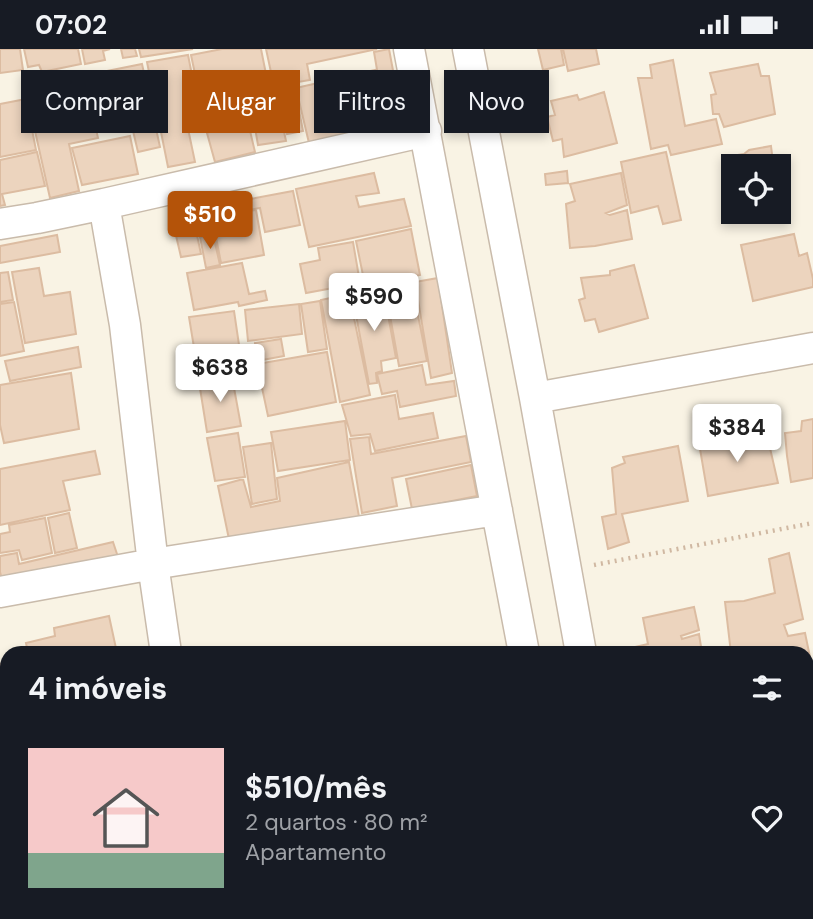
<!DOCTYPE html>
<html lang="pt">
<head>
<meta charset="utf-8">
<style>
	:root { --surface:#171b24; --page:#20242c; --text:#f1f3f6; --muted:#9ea1a6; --accent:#b45309 }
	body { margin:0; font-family:"DM Sans",sans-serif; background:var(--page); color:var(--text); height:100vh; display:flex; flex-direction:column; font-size:26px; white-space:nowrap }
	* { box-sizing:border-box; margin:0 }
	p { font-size:23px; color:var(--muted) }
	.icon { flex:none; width:38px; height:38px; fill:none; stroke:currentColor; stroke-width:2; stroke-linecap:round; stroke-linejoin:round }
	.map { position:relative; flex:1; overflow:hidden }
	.sheet { position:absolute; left:0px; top:597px; width:814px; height:275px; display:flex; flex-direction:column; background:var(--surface); border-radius:21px 21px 0 0; box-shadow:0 4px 10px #0003 }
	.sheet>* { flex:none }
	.hud { position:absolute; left:21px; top:21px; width:772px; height:63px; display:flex; gap:14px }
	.buttons { position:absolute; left:721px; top:105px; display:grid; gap:14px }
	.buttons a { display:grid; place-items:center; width:70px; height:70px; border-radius:0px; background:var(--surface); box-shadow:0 4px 10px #0003; font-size:35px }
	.price { position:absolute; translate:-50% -60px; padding:0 16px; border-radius:7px; background:#fff; color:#222; font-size:23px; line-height:46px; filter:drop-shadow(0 2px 4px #0008) }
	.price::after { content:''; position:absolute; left:50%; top:42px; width:21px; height:16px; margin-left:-10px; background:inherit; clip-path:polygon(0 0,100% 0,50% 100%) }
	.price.selected { background:var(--accent); color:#fff }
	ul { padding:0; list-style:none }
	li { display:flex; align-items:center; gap:21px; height:175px; padding:0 28px }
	li span { display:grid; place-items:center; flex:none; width:196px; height:140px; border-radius:0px; color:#555 }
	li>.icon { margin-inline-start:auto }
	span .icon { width:84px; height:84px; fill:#fffc; stroke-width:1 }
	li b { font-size:30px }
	h2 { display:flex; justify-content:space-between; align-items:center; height:84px; padding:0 28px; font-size:30px }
	.tag { padding:0 24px; border-radius:0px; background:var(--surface); box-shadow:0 4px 10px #0003; font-size:24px; line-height:63px }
	.tag.selected { background:var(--accent); color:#fff }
	.status { display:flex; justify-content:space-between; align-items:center; height:49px; padding:0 35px; background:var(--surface); direction:ltr }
	.status svg { height:19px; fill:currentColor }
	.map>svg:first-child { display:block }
	.building { fill:#ecd4be; stroke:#dcbca1; stroke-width:2 }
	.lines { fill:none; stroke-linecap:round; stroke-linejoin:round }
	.minor-casing { stroke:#c9bbab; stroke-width:33 }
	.path { stroke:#d0b8a2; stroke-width:4.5; stroke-dasharray:2 5; stroke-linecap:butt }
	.minor { stroke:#fff; stroke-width:30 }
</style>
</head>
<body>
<div class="status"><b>07:02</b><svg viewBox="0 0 49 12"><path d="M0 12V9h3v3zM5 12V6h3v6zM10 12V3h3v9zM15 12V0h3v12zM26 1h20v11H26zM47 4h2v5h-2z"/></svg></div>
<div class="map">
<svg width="813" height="870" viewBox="0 0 813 870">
	<rect width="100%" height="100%" fill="#f9f3e4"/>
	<!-- building -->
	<path class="building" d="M0,0h20l3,21 -23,3z
		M24,0h54l3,15 -39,8 -3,-7 -11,2z
		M82,0h28l-7,2 2,9 -20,4z
		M121,0h14l2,7 -14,2z
		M139,0h54l-52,8z
		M222,0h39l5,25 -68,14 -7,-33z
		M266,0h111l-70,15 3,16 -36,6z
		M389,0l14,75 -29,6 -1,-11 12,-2 -11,-65z
		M538,0h23l3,16 -21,5z
		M563,0h33l3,15 -31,7z
		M188,6l13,65 -14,4 8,38 -27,5 -21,-105z
		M673,11l12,66 31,-7 6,25 -51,11 -3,-10 -17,4 -13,-71h14l-2,-13z
		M142,15l18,83 -22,5 -8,-34 -31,7 -12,-50z
		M758,15l3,12h8l6,38 -51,13 -5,-13h-6l-2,-19 5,-1 -6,-21z
		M375,21l8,44 -37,8 2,12 -39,9 -13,-55z
		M84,28l9,36 -56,14 -10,-36z
		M294,35l9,47 -16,3 -10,-46z
		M271,40l6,39 6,-1 3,14 -28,4 -9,-52z
		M604,43l13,51 -53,14 -2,-18 -9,2 -6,-24 8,-2 -4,-14 26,-6 2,5z
		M26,50l10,51 -36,7v-53z
		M243,52l12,51 -40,10 -8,-29 5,-2 -5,-23z
		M93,67l5,22 -29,6 10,47 -29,7 -15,-67z
		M130,87l8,38 -56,11 -10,-37z
		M771,97l2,16 9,-1 5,40h-6l1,7h-3v-42h-46v20l-6,1 -3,-30 20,-3 5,-4z
		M37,103l8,34 -43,8 3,11 -5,1v-46z
		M666,103l15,68 -18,4 -5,-18 -27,7 -10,-51z
		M567,122l1,12 -22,2 -1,-11z
		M374,124l5,20 -23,3 3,11 45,-8 7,27 -102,21 -13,-58z
		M621,124l6,32 -21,8 4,2 17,-5 5,29 -37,7 -25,2 -4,-44 9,-3 -5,-17z
		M293,142l7,34 -35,7 -5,-24 -37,6 1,7 -29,5 6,28 -20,3 -10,-43z
		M733,143v20h-3l-4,-19z
		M256,161l8,45 -43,8 -6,-31 13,-2 -3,-16z
		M411,180l9,46 -55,10 -9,-44z
		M213,185l7,31 -14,3 -6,-31z
		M794,185l5,22 8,-3 6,26v8l-60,14 -12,-56z
		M57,186l3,17 -60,11v-17z
		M353,193l7,41 -54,10 -6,-29 20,-4 -2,-12z
		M242,214l7,31 16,-3 2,9 -28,6 -1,-4 -44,8 -7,-37z
		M634,216l14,53 -49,14 -4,-13 -10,2 -6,-21 6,-2 -4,-20 29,-3v-4z
		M39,219l5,28 26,-4 6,42 -51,9 -13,-71z
		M8,223l5,28 -13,2v-29z
		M438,229l14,95 -21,5 -16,-96z
		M384,244l12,65 -15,3 1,10 -6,2 1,10 -8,1 -16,-85z
		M349,245l21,101 -30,7 -19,-102z
		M320,252l7,48 -19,3 -7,-48z
		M14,253l10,49 -24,5v-52z
		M299,255l3,30 -54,7 -3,-31z
		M416,256l11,56 -28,5 -10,-56z
		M234,262l9,61 -44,6 -10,-61z
		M281,290l3,17 -27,5 -2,-18z
		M78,298l3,20 -71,14 -5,-20z
		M327,303l9,50 -68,14 -11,-52z
		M422,316l4,20 28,-4 2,15 -56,11 -3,-16 -15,3 -5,-20z
		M71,324l8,56 -75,14 -4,-18v-40z
		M232,328l9,49 -34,6 -8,-50z
		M395,346l4,24 34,-6 5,25 -63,13 -5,-17 -19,2 -9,-31z
		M813,370v59l-22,4 -4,-26 -2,-23 16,-2 1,-10z
		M345,372l5,39 -72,11 -7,-39z
		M750,383l1,7 16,-4 11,48 -70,13 -9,-53z
		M238,384l7,44 -30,4 -8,-43z
		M466,387l5,26 -79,16 5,28 -35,7 -12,-74 19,-2 2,17z
		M271,394l6,56 -25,5 -9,-57z
		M678,397l10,55 -66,13 7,28 -21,7 -6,-32 14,-3 -4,-46 13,-5 -2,-6z
		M95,402l5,23 -37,7 7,29 -70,15v-56z
		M349,413l11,60 -130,22 -12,-58 25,-7 8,28 29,-6 -3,-23z
		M471,416l6,31 -65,13 -6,-30z
		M69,464l8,35 -22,5 -7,-35z
		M45,469l7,35 -30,7 -3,-10 -19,3v-19l10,-2 -1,-7z
		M113,493l7,21 -116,24 -4,-15v-16l17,-3 2,11z
		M789,504l14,66 -19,6 4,11 17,-3 5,24h-3v-4h-76l-6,-51 19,-1 31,-8 -6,-34z
		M694,558l5,23 -18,6 1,3 17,-5 3,19h-66l-1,-6 13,-3 -5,-26z
		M109,567l8,37h-89l-2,-10 29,-7 -1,-8z
		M7,613v69l-7,2v-69z
		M7,688v50l-7,1v-49z
		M0,815l7,32v17h47l2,6h-56z
		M76,864h81l-23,6h-56z"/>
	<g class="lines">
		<!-- minor casing -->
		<g class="minor-casing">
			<path id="minor" d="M409,0l115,604
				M468,0l67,349 46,255
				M104,155l322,-73
				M0,175l37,-6 67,-14 21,121 28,239 13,89
				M535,349l278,-50
				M0,543l153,-28 344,-54
				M807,658l6,-1
				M807,695l6,-1
				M212,864l1,6
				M570,864l1,6"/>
		</g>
		<!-- path -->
		<path class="path" d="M594,516l219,-42"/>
		<!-- minor -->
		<use href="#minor" class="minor"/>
	</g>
</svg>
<div class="buttons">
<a><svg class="icon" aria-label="locate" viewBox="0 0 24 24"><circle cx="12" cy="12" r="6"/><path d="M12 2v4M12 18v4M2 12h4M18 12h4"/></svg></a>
</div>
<b class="price selected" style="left:210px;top:202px">$510</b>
<b class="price" style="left:374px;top:284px">$590</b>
<b class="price" style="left:220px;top:355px">$638</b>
<b class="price" style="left:737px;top:415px">$384</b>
<div class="hud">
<a class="tag">Comprar</a>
<a class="tag selected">Alugar</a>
<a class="tag">Filtros</a>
<a class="tag">Novo</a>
</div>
<section class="sheet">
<h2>4 imóveis<svg class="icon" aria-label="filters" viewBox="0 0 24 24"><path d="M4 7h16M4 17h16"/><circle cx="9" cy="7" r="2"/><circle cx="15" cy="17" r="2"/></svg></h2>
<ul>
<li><span style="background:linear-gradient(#f6c9c9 75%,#7fa58c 0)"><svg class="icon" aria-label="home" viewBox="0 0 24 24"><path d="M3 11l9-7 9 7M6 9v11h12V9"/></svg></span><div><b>$510/mês</b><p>2 quartos · 80 m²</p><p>Apartamento</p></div><svg class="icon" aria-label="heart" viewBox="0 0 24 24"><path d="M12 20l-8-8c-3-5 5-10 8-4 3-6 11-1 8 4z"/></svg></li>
</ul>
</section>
</div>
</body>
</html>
